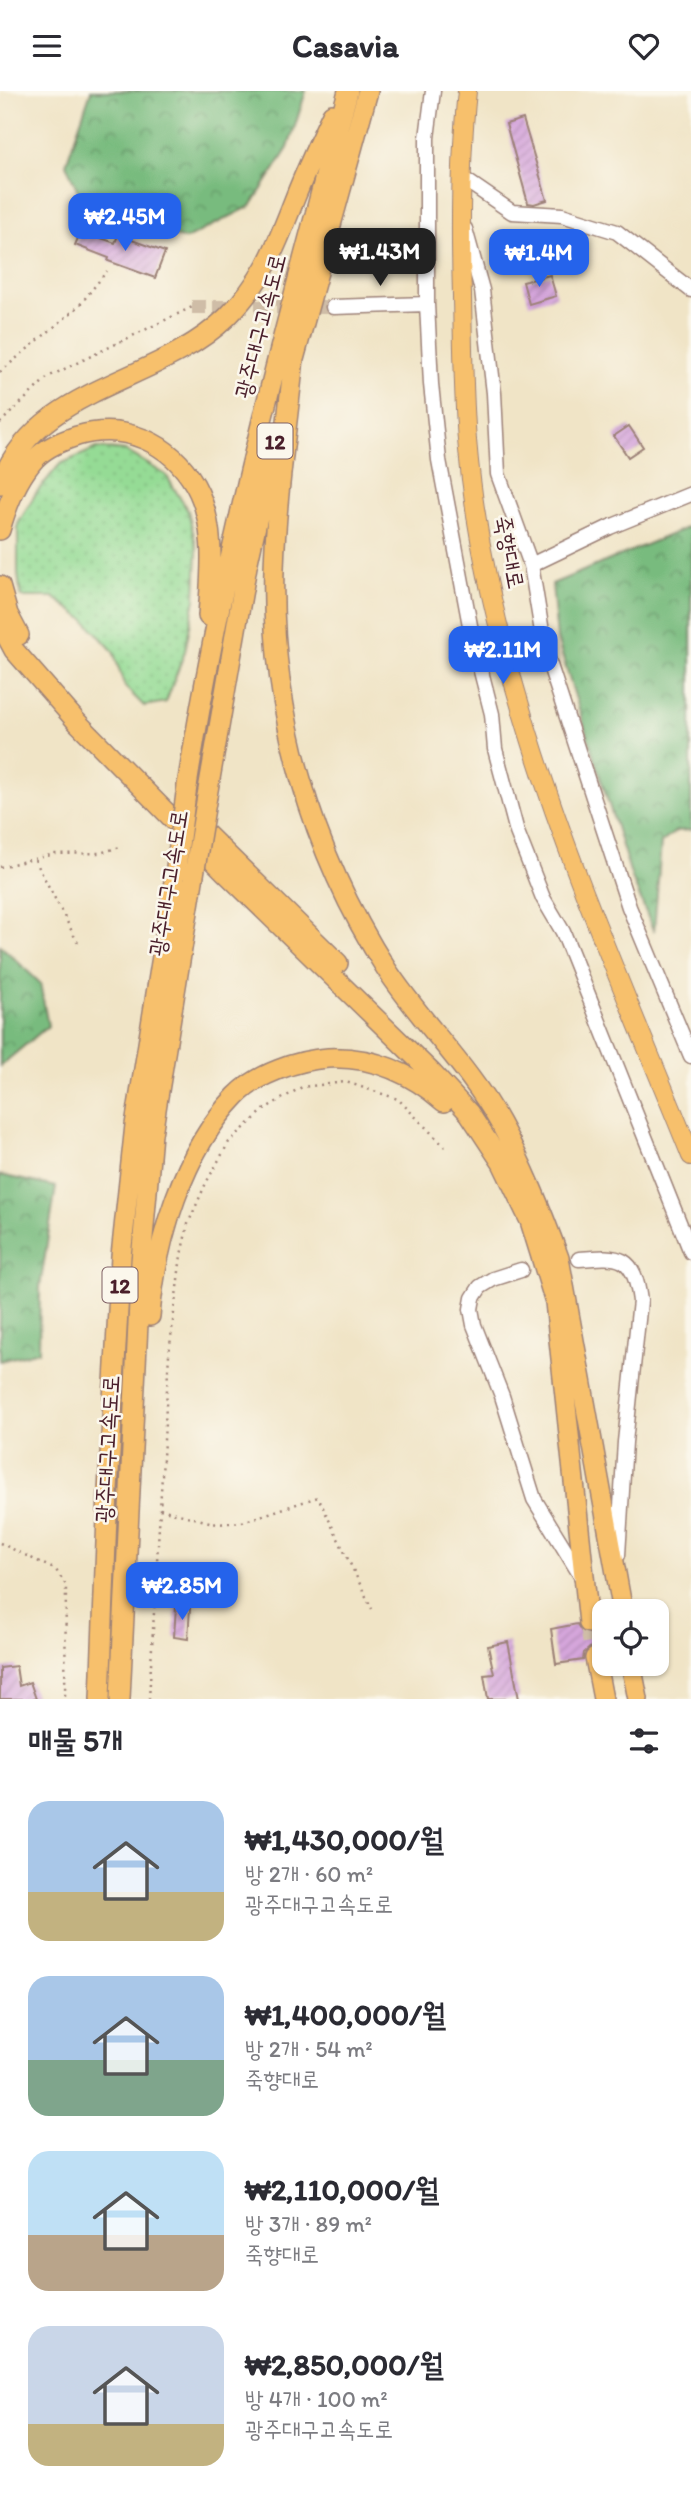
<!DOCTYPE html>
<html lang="ko">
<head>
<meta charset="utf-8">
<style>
	:root { --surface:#fff; --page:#f7f7f7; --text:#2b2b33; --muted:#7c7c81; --accent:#2563eb }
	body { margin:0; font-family:Itim,"Poor Story",sans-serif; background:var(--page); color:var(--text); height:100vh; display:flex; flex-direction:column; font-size:26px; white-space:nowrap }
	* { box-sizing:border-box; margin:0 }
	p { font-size:23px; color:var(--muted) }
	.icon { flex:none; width:38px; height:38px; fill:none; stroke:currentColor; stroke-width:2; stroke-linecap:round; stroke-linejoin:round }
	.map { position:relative; height:1608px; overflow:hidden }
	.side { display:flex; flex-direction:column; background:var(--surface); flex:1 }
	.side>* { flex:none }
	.fabs { position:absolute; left:592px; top:1508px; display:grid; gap:14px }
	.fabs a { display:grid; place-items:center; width:77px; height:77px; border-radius:14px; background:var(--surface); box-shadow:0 2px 5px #0004; font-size:35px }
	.price { position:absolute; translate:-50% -60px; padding:0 16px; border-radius:14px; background:var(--accent); color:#fff; font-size:23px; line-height:46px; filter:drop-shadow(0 2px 4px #0008) }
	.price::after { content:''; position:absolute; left:50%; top:42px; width:21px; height:16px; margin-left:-10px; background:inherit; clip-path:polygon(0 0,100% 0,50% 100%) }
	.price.active { background:#222; color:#fff }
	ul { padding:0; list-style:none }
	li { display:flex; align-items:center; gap:21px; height:175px; padding:0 28px }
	li span { display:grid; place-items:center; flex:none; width:196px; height:140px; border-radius:21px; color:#555 }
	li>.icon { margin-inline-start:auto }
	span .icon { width:84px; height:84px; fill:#fffc; stroke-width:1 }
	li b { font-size:30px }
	h2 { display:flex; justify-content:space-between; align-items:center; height:84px; padding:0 28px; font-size:30px }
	header { display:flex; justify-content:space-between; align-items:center; height:91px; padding:0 28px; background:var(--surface); font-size:32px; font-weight:800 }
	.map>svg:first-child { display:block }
	.grass { fill:url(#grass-dots); stroke:#707d60; stroke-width:2 }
	.forest { fill:url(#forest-crowns); stroke:#616d54; stroke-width:2 }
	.building { fill:url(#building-hatch) }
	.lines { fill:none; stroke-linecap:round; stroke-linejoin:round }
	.minor-tunnel { stroke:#cfbda7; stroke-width:14; stroke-dasharray:14 7; stroke-linecap:butt }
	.highway-tunnel { stroke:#cfbda7; stroke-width:19; stroke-dasharray:19 10; stroke-linecap:butt }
	.minor-casing { stroke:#9d8278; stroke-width:17 }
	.major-casing { stroke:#9d8278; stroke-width:20 }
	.highway-casing { stroke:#9d8278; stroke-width:22 }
	.path { stroke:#9d8278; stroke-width:2.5; stroke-dasharray:2 5; stroke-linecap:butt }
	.minor { stroke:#fff; stroke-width:14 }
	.major { stroke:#f7c06c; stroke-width:18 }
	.highway { stroke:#f7c06c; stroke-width:19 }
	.highway-bridge-casing { stroke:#9d8278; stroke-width:22; stroke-linecap:butt }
	.highway-bridge { stroke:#f7c06c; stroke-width:19 }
	.labels { text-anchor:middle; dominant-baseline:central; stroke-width:5; stroke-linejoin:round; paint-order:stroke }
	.shield { fill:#fbf7ec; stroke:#7f6065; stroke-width:2 }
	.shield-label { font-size:21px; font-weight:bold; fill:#4a1f2b }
	.street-label { font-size:23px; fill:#4a1f2b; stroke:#fbf7ec }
</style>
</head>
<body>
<header><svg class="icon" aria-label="menu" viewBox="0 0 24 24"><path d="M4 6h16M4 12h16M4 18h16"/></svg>Casavia<svg class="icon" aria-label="heart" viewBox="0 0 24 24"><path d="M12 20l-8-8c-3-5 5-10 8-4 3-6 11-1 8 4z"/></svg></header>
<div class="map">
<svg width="691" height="1608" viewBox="0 0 691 1608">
	<defs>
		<pattern id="grass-dots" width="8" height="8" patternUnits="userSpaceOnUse" patternTransform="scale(1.75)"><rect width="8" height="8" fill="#95db95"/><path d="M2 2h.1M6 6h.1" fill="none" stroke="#82bc81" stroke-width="1.8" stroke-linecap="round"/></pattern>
		<pattern id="forest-crowns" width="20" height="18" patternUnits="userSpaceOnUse" patternTransform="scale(1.75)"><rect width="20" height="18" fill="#78bb7e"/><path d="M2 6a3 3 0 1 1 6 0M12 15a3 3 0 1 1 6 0" fill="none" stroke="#649767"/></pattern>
		<pattern id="building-hatch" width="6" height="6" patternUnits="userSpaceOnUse" patternTransform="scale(1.75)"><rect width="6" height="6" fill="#d5a6db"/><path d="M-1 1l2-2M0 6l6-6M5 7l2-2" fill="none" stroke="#b88ebc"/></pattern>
	</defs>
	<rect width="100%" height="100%" fill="#fbf7ec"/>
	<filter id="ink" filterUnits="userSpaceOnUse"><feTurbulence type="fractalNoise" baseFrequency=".0143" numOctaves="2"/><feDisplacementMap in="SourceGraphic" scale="14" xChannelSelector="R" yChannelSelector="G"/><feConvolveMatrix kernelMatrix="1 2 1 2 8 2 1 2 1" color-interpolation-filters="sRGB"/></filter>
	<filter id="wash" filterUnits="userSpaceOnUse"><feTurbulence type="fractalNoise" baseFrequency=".00686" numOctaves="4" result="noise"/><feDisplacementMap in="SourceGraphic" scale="28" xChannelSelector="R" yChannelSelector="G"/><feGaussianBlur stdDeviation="1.57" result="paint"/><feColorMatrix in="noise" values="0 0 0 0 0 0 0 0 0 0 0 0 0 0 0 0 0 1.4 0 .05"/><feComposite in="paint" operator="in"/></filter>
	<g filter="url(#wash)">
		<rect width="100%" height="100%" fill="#f0e4c6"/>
		<!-- grass -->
		<path class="grass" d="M97,357l29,3 40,24 22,36 9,38 -2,50 -10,52 -19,51 -22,4 -19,-19 -12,-36 -28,-31 -32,-23h-32l-3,-23v-50l18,-31 24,-29z"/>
		<!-- forest -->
		<path class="forest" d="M91,0h215l-18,57 -37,58 -65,33 -97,-23 -23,-52z
			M691,435v304l-15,1 -15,12 -7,89 -22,-54 -75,-239 -5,-55z
			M0,854l40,38 8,43 -48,40z
			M0,1084l56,12 -16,100 -1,64 -39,10z"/>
		<g id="blocks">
			<!-- building -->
			<path class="building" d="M523,28l24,81 -13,4 -6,-1 -22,-79z
				M81,140l34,12 3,-8 47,17 -10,26 -47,-17 1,-3 -34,-13z
				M550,184l6,21 -27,8 -6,-22z
				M629,335l14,21 -15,10 -14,-21z
				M176,1515l14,2 -2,31 -14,-2z
				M604,1529v30l-12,-4 -8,7 -1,7 -27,4 -5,-35 26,-5 6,10 8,1 6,-3 4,-11z
				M508,1551l11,57h-31l-4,-24 10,-1 -6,-28z
				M16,1575l3,20 11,-4 6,17h-36v-31z"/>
		</g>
	</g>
	<g filter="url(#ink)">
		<use href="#blocks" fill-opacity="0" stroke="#9d8278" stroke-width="2"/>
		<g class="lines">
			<!-- minor-tunnel -->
			<path class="minor-tunnel" d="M192,216h141"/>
			<!-- highway-tunnel -->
			<path class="highway-tunnel" d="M589,1532l6,35"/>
			<!-- minor casing -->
			<g class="minor-casing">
				<path id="minor" d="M433,0l-6,47v166l4,80 8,76 33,176 20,78 3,35 22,83 26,66 20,34 128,320
					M461,86l51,35 50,3 55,17 74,58
					M465,138l17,61 12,103 4,81 33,91 14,85 84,257 62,149
					M333,216l94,-3
					M531,474l79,-38 81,-33
					M579,1168c42,-4 55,-4 61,42l-15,141 -7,113
					M521,1179l-28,9 -13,8 -7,11 -2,11 3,16 28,71 32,103 49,80"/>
			</g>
			<!-- major casing -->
			<g class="major-casing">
				<path id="major" d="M467,0c-7,68 -7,136 -5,205 1,48 1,96 5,144 7,84 26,174 50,255 45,158 113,309 174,461"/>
			</g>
			<!-- highway casing -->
			<g class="highway-casing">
				<path id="highway" d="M294,267c-7,70 -18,141 -20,211 -4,141 37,283 113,401 35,53 82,97 113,153 24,43 42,89 59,135l64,354
					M291,279l77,-279
					M0,393c38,-100 157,-99 227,-167 38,-38 49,-71 68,-119 11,-28 24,-56 37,-84
					M0,439c7,-25 17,-51 35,-71 11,-12 27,-18 42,-23 47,-14 93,6 118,49 22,40 16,88 13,131
					M0,495l8,28 11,21
					M0,533l14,26 63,72 148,150 207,201 37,40 33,50 28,58 25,81 34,321
					M187,695c37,-235 99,-465 161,-695
					M207,705l40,-230 28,-126
					M192,729l146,143
					M150,1225c6,-75 33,-165 86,-220 21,-22 62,-36 92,-38 45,-2 83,15 116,44
					M595,1567l8,41
					M631,1573l7,35
					M100,1608l8,-209 13,-234 14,-131 40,-250
					M120,1608l21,-438 11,-127 41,-253"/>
			</g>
			<!-- path -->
			<path class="path" d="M0,281l78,-65 29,-36
				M0,332l48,-46 144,-70
				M35,769l44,85
				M0,776l55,-13 45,-1 20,-6
				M160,1418l57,15 25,-2 76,-25 54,112
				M0,1452l56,27 10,15 -1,114
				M149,1608l20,-345 12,-99 7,-31 18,-41 23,-41 37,-34 36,-21 44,-5 52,17 47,48"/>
			<!-- minor -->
			<use href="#minor" class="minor"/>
			<!-- major -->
			<use href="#major" class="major"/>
			<!-- highway -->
			<use href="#highway" class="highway"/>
			<!-- highway-bridge casing -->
			<g class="highway-bridge-casing">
				<path id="highway-bridge" d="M175,784l12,-89
					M193,790l14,-85"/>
			</g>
			<!-- highway-bridge -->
			<use href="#highway-bridge" class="highway-bridge"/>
		</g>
	</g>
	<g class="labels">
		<!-- shield labels -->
		<g class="shield">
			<rect x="257.5" y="332.5" width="35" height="35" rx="5"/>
			<rect x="102.5" y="1176.5" width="35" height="35" rx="5"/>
		</g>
		<g class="shield-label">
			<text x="275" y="350">12</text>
			<text x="120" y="1194">12</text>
		</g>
		<!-- street labels -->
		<g class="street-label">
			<text transform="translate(260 235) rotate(-76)">광주대구고속도로</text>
			<text transform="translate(510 461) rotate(79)">죽향대로</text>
			<text transform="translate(168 792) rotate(-81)">광주대구고속도로</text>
			<text transform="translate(107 1358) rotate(-87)">광주대구고속도로</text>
		</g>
	</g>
</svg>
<div class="fabs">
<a><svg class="icon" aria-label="locate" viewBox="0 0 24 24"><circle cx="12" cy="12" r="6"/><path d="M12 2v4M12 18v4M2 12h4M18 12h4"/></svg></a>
</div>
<b class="price" style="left:125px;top:162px">₩2.45M</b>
<b class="price active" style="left:380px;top:197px">₩1.43M</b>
<b class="price" style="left:539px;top:198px">₩1.4M</b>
<b class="price" style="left:503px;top:595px">₩2.11M</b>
<b class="price" style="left:182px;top:1531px">₩2.85M</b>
</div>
<section class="side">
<h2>매물 5개<svg class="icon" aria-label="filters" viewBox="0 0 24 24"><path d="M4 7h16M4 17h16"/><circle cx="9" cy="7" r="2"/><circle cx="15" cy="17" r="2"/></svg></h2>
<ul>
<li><span style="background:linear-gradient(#a9c7e8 65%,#c2b280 0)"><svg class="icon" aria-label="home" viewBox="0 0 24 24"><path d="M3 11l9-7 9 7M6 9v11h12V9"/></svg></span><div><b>₩1,430,000/월</b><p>방 2개 · 60 m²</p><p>광주대구고속도로</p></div></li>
<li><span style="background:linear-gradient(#a9c7e8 60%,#7fa58c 0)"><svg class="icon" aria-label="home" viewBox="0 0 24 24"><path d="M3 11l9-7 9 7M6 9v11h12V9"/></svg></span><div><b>₩1,400,000/월</b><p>방 2개 · 54 m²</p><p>죽향대로</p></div></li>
<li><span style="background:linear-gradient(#bfe0f5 60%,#b9a48a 0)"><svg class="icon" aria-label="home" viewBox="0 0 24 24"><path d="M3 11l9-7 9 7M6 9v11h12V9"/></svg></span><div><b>₩2,110,000/월</b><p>방 3개 · 89 m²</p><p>죽향대로</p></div></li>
<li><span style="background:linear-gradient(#c9d6e8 70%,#c2b280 0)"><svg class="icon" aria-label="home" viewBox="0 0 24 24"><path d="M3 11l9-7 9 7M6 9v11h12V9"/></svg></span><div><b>₩2,850,000/월</b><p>방 4개 · 100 m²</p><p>광주대구고속도로</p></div></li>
</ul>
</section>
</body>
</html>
